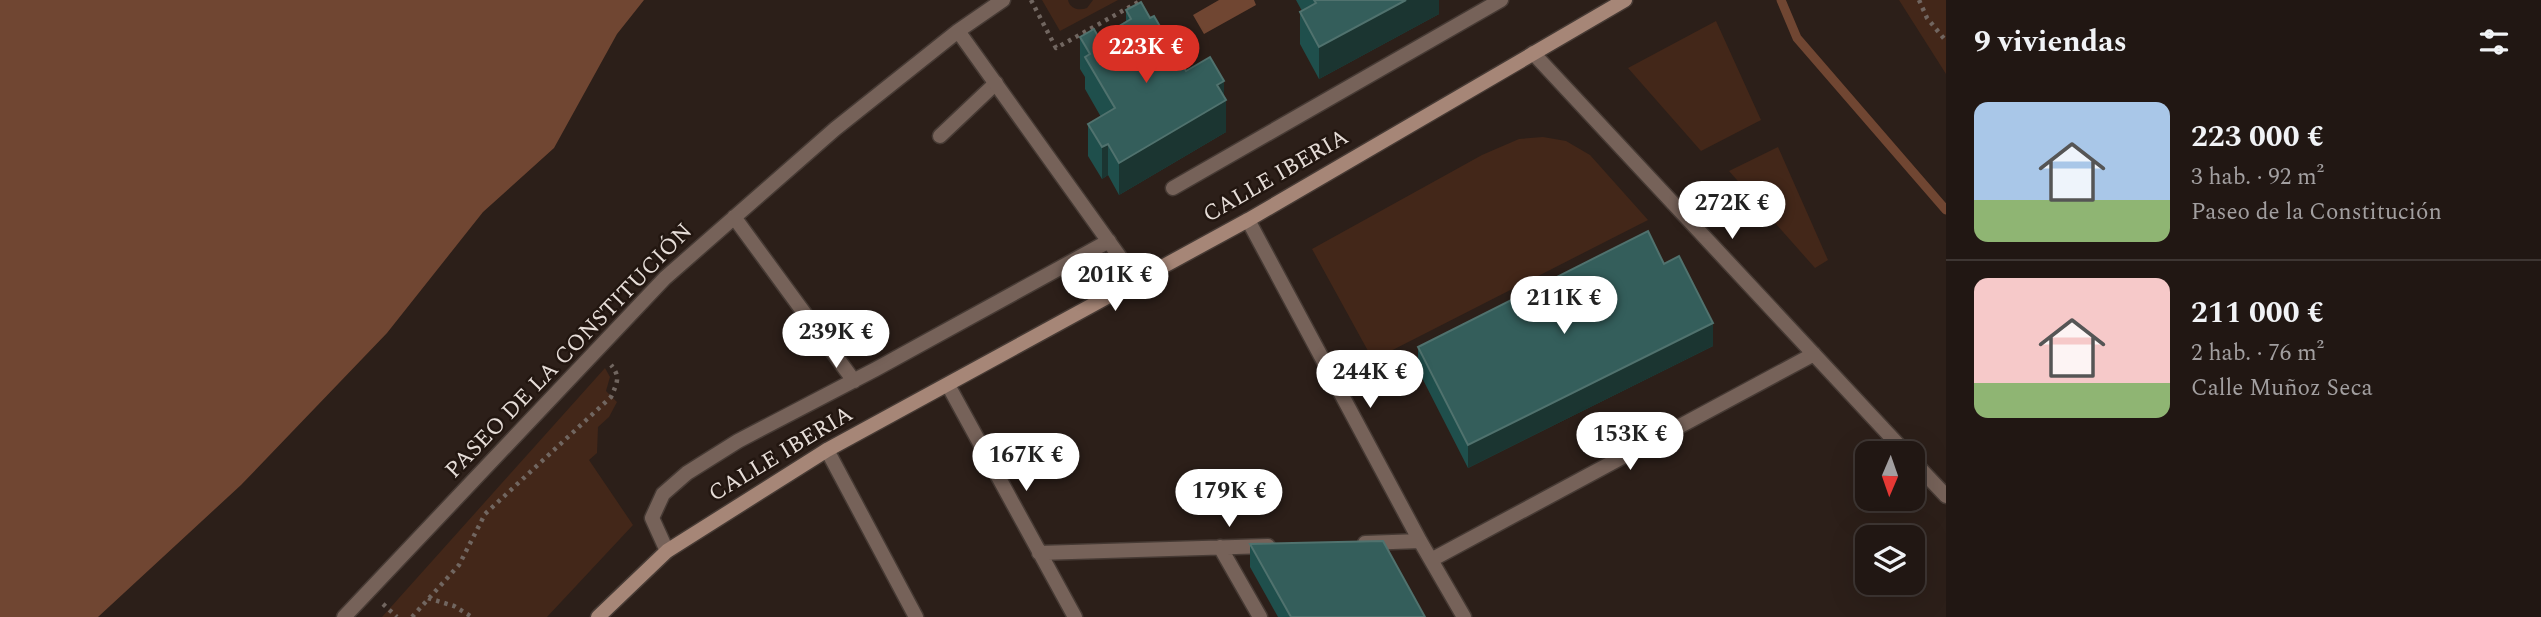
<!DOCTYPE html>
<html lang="es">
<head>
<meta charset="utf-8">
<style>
	:root { --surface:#211713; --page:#2d2421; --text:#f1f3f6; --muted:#a29fa0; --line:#3e3633; --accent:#d93025 }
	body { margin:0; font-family:Spectral,serif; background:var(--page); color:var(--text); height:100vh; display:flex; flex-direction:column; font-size:26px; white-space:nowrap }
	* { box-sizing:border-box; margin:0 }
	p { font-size:23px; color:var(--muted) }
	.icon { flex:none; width:38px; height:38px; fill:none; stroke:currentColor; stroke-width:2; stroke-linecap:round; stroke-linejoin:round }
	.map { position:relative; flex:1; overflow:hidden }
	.panel { display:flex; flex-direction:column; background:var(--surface); width:595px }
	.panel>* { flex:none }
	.needle { width:46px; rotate:182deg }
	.buttons { position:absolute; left:1855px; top:441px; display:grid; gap:14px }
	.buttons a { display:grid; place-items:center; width:70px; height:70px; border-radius:14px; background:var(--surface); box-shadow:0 7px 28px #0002,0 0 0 2px var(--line); font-size:35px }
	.price { position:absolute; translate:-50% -60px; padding:0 16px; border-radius:24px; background:#fff; color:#222; font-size:23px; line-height:46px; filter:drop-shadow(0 2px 4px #0008) }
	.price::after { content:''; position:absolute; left:50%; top:42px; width:21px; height:16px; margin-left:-10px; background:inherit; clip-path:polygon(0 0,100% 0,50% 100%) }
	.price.current { background:var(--accent); color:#fff }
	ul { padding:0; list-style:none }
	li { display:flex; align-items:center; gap:21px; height:175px; padding:0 28px }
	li+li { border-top:2px solid var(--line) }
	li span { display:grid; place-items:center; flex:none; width:196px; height:140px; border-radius:14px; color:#555 }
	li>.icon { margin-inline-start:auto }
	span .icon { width:84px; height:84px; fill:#fffc; stroke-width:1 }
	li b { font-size:30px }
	h2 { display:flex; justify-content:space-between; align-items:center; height:84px; padding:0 28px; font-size:30px }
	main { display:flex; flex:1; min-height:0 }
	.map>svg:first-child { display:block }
	.green { fill:#432719 }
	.water { fill:#704632 }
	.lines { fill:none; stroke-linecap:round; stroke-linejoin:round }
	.stream { stroke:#704632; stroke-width:9 }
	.lane-casing { stroke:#463a34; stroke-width:17 }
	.street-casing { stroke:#463a34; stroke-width:17 }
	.secondary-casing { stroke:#463a34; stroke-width:17 }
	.path { stroke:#716660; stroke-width:4.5; stroke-dasharray:3.5 5; stroke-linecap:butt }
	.lane { stroke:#766259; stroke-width:14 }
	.street { stroke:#766259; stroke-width:14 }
	.secondary { stroke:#a68677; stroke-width:14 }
	.wall { fill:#1f4f4c }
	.shaded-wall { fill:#1b3531 }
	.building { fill:#345e5b; stroke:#50726e; stroke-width:2 }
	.labels { text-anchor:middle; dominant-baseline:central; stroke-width:5; stroke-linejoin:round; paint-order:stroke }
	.street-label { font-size:23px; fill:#e6ddd8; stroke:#221610 }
</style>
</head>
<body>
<main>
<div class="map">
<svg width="1946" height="617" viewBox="0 0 1946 617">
	<rect width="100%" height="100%" fill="#2c1f19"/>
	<!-- green -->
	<path class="green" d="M1042,0h26c2,9 11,11 19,8l6,-8h25l-58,31z
		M1899,0h47v74z
		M1716,21l45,99 -60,31 -73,-83z
		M1543,137l23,4 24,14 58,65 -275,140 -61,-111 170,-94 37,-16z
		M1778,147l50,113 -13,8 -86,-97z
		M605,368l5,9 -4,14 11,11 -8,15 -11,10 -1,26 -8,7 44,65 -86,92h-165z"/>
	<!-- water -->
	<path class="water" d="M0,0h644l-27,34 -63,114 -71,64 -96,121 -146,152 -143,132h-98z
		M1219,0h35l2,5 -52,29 -11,-19z"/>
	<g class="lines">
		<!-- stream -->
		<path class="stream" d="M1781,0l16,38 149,172"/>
		<!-- lane casing -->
		<g class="lane-casing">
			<path id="lane" d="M940,136l56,-53
				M1173,188l328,-188"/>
		</g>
		<!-- street casing -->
		<g class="street-casing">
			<path id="street" d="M958,31l179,250
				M1533,53l373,400
				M734,217l120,164
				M1248,220l172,321 44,76
				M948,385l127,232
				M827,450l89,167
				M1913,461l33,35
				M1365,543l55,-2
				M1220,547l40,70
				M667,551l-15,-33 11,-24 24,-21 51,-32 138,-72 233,-128
				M1039,553l229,-7
				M1431,560l383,-206
				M344,617l321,-339 170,-149 123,-98 45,-31"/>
		</g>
		<!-- secondary casing -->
		<g class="secondary-casing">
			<path id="secondary" d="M598,617l69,-66 160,-101 421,-230 377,-220"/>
		</g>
		<!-- path -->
		<path class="path" d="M1031,0l25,48 86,-48
			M1919,0l8,18 19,23
			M428,598l26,8 18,11
			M383,604l14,13
			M412,617l47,-52 26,-51 126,-117c6,-14 10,-20 0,-32"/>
		<!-- lane -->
		<use href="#lane" class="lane"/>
		<!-- street -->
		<use href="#street" class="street"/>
		<!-- secondary -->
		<use href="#secondary" class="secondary"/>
	</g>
	<!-- wall -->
	<path class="wall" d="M1296,0h143v14l-120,65 -19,-35v-32l2,-1z
		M1126,10l24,8 36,53 38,27 2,34 -107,63 -11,-20 -6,4 -14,-23v-32l13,-7 -16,-28v-12l-5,-8v-32l19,1 27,-17z
		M1664,264l49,82 -245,122 -50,-98v-23z
		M1250,544l175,73h-147l-28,-50z"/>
	<!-- shaded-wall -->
	<path class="shaded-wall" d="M1406,0h33v14l-120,65v-32z
		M1224,81v20l2,-1v32l-107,63v-32l98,-78z
		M1108,144v31l-6,4v-32z
		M1713,323v23l-245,122v-23z"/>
	<!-- building -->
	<path class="building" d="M1314,0h92l-87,47 -19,-35 16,-9z
		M1141,2l9,16 4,-2 32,55 24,-14 14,24 -7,4 9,15 -107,63 -11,-19 -6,3 -14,-23 27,-16 -30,-51 5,-3 -10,-17 14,-8 5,9 32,-19 -5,-9z
		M1648,231l16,33 15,-8 34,67 -245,122 -50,-98z
		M1383,541l42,76h-134l-41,-73z"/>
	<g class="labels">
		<!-- street labels -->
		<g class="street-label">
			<text transform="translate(1276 176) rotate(-30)">CALLE IBERIA</text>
			<text transform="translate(569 351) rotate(-46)">PASEO DE LA CONSTITUCIÓN</text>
			<text transform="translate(781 454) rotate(-31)">CALLE IBERIA</text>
		</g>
	</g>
</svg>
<div class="buttons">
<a><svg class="needle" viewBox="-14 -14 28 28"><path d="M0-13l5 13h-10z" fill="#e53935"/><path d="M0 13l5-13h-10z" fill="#a29fa0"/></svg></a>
<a><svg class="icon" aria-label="layers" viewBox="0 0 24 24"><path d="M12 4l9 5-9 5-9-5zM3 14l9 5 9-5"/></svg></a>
</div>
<b class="price current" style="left:1146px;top:85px">223K €</b>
<b class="price" style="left:1732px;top:241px">272K €</b>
<b class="price" style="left:1115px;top:313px">201K €</b>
<b class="price" style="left:1564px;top:336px">211K €</b>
<b class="price" style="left:836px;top:370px">239K €</b>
<b class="price" style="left:1370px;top:410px">244K €</b>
<b class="price" style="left:1630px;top:472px">153K €</b>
<b class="price" style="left:1026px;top:493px">167K €</b>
<b class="price" style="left:1229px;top:529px">179K €</b>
</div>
<section class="panel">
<h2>9 viviendas<svg class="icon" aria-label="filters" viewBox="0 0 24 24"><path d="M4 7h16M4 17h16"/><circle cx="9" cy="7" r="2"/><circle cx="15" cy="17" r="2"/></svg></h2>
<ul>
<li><span style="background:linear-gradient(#a9c7e8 70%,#8fb573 0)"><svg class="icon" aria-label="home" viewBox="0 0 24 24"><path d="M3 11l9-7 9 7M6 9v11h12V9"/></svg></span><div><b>223 000 €</b><p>3 hab. · 92 m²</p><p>Paseo de la Constitución</p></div></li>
<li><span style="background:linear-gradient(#f6c9c9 75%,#8fb573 0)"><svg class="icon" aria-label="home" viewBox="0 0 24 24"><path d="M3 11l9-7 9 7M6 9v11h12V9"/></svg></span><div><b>211 000 €</b><p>2 hab. · 76 m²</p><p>Calle Muñoz Seca</p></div></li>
</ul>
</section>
</main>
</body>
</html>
